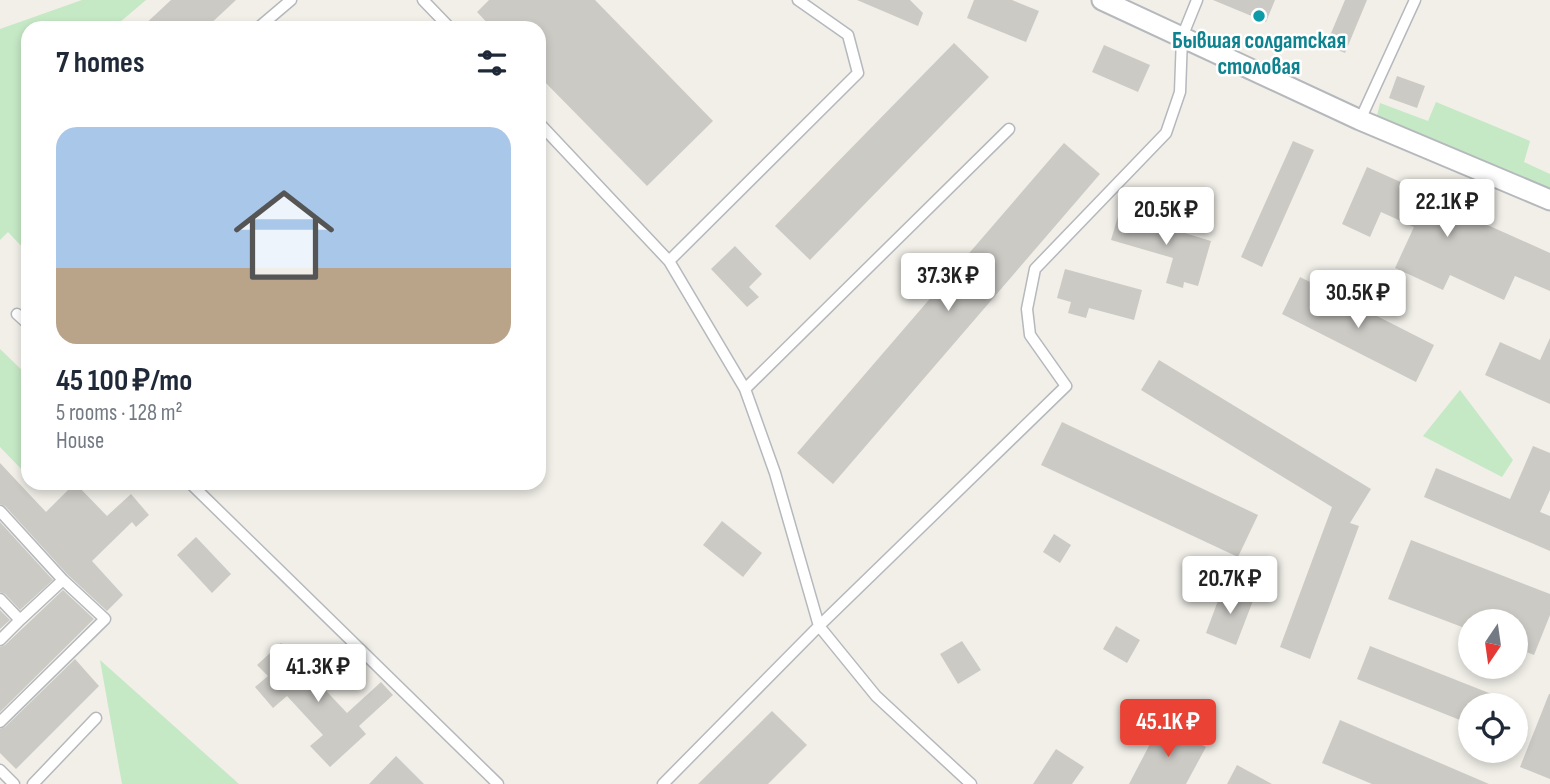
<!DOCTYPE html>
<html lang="en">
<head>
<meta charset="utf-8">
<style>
	:root { --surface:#fff; --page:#f6f6f7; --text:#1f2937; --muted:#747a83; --line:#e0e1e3; --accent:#ea4335 }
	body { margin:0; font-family:"Sofia Sans Condensed",sans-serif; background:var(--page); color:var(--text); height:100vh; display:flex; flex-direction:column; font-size:26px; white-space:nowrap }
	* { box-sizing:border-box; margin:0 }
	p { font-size:23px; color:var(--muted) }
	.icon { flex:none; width:38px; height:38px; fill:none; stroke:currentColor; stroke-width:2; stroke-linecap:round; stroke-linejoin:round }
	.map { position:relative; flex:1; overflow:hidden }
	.panel { position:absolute; left:21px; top:21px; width:525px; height:469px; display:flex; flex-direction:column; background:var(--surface); border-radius:21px; box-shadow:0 4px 10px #0003 }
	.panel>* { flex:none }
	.needle { width:46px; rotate:193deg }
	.tools { position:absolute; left:1458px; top:609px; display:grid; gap:14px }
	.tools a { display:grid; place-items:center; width:70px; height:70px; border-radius:50%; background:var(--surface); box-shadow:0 4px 10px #0003; font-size:35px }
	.price { position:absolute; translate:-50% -60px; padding:0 16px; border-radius:7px; background:#fff; color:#222; font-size:23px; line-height:46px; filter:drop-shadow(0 2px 4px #0008) }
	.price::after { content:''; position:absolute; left:50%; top:42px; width:21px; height:16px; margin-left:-10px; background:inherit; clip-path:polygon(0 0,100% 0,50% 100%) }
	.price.on { background:var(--accent); color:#fff }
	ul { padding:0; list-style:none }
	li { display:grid; align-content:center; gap:14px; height:371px; padding:0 35px }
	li+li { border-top:2px solid var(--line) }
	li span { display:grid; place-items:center; height:217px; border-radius:21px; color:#555 }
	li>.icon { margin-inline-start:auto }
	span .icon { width:126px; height:126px; fill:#fffc; stroke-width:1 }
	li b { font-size:30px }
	h2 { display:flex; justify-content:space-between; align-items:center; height:84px; padding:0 35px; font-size:30px }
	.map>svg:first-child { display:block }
	.green { fill:#c5e8c5 }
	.building { fill:#cccac5 }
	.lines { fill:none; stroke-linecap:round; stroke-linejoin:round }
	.service-casing { stroke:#b5b8bc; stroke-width:13 }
	.minor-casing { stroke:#b5b8bc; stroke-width:23 }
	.service { stroke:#fff; stroke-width:10 }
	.minor { stroke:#fff; stroke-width:19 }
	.culture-dot { fill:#0f9aa8; stroke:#fff; stroke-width:2.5 }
	.labels { text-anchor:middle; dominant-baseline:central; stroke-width:5; stroke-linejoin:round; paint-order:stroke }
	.culture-label { font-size:23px; font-weight:bold; fill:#0d838f; stroke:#fff }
</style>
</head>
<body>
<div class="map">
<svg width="1550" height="784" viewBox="0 0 1550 784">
	<rect width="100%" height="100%" fill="#f1efe8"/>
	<!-- green -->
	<path class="green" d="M82,0h64l-33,28h-85v225l-20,-21 -8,8v-211z
		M1436,102l94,39 -6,21 26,12v16l-173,-74 3,-13 48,18z
		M0,349l28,27v100l-28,-29z
		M1460,390l53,70 -11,17 -79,-41z
		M100,660l139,124h-117z"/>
	<!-- building -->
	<path class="building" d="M171,0h65l-30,28h-65z
		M489,0h106l118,121 -66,65 -108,-110v-48h-47l-15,-16z
		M857,0h53l13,13 -5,13z
		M974,0h38l27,11 -13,31 -59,-24z
		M1213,0h62l-9,22z
		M1345,0h22l-22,53 -19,-8z
		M954,43l35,34 -179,183 -35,-34z
		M1104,45l46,20 -12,27 -46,-20z
		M1397,76l28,10 -8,22 -28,-10z
		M1293,141l21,9 -52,117 -21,-10z
		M1064,143l36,31 -267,310 -36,-31z
		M1367,167l65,29 2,-4 32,15 -3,7 87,39v38l-35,-15 -11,24 -54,-25 -7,15 -48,-22 19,-41 -33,-15 -11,25 -28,-13z
		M1119,213l92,28 -13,45 -14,-4 -1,6 -17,-5 7,-25 -62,-18z
		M735,246l27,28 -13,13 10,10 -12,10 -36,-38z
		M1065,269l77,21 -8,30 -45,-12 -3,10 -18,-5 3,-11 -14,-4z
		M1300,277l134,68 -18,37 -134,-68z
		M1550,338v66l-65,-29 15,-33 40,18z
		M1159,360l212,129 -21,34 9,3 -49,133 -30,-12 52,-140 -191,-117z
		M1062,422l196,93 -20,42 -197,-92z
		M1533,446l17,7v37l-10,22 10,4v35l-126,-54 12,-29 74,31z
		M0,463l46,49 29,-29 32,33 24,-22 18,21 -13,12 -4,-5 -40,39 31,34 -16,16 -39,-36 -63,-69 -5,-2z
		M722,521l40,32 -19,24 -40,-32z
		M0,522l53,58 -33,30 -15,-16 -5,-2z
		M1054,534l17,11 -11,18 -17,-11z
		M196,537l35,37 -19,19 -35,-38z
		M1411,540l139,54v21l-16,40 -18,-7v-27h-46v9l-82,-31z
		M1223,587l31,11 -18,47 -30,-12z
		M63,590l31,29 -94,93v-65l5,-2z
		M0,610l10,10 -10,9z
		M1116,626l24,14 -13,23 -24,-14z
		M962,641l19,29 -23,14 -18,-30z
		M281,643l66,70 34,-31 12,13 -34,31 7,8 -36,33 -20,-21 13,-11 -36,-39 -14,12 -18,-21 13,-11 -11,-11z
		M1370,646l147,58v1h-47v19l-113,-45z
		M75,659l24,27 -83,83 -16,-16v-24l5,-2z
		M1549,694h1v85l-30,-12z
		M772,711l35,34 -39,39h-70z
		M1340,720l149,64h-117l-50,-21z
		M1161,723l45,24 -20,37h-57z
		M1056,749l28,18 -12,17h-39z
		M396,756l28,28h-55z
		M1237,765l35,19h-45z"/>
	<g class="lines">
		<!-- service casing -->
		<g class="service-casing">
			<path id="service" d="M423,0l27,28
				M258,28l33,-28
				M1360,120l55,-120
				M539,123l130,138 76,128 30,84 44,153 57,70 95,88
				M669,261l189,-188 -10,-38 -50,-35
				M17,314l11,10
				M745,389l264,-260
				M190,483l308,301
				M0,511l63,69 -43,40 -20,-21
				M0,640l20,-20
				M0,722l105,-103 -42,-39
				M0,770l14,14
				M33,784l63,-66
				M663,784l156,-158 247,-240 -36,-51 -3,-26 8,-40 131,-136 14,-41 2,-55 15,-37"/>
		</g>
		<!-- minor casing -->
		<g class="minor-casing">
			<path id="minor" d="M1102,0l258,120 190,80"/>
		</g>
		<!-- service -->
		<use href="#service" class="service"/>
		<!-- minor -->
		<use href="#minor" class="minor"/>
	</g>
	<!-- markers -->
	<circle class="culture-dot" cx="1259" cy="16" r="7"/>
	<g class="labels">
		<!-- culture labels -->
		<g class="culture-label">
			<text x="1259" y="41">Бывшая солдатская<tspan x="1259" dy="26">столовая</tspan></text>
		</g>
	</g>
</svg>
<div class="tools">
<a><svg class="needle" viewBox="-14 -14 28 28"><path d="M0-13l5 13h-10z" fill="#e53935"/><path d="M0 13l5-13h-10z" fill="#747a83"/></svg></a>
<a><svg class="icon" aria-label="locate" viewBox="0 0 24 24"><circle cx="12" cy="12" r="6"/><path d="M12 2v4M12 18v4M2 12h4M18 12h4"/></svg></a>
</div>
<b class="price" style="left:1447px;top:239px">22.1K ₽</b>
<b class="price" style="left:1166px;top:247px">20.5K ₽</b>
<b class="price" style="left:948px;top:313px">37.3K ₽</b>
<b class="price" style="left:1358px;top:330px">30.5K ₽</b>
<b class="price" style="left:1230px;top:616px">20.7K ₽</b>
<b class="price" style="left:318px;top:704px">41.3K ₽</b>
<b class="price on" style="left:1168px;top:759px">45.1K ₽</b>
<section class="panel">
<h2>7 homes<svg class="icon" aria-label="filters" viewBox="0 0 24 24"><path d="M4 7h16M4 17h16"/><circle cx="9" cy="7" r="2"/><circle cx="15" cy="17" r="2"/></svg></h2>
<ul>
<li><span style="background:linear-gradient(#a9c7e8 65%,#b9a48a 0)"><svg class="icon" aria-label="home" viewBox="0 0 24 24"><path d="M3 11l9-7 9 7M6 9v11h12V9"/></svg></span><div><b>45 100 ₽/mo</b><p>5 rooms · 128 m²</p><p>House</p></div></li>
</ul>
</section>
</div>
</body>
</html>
